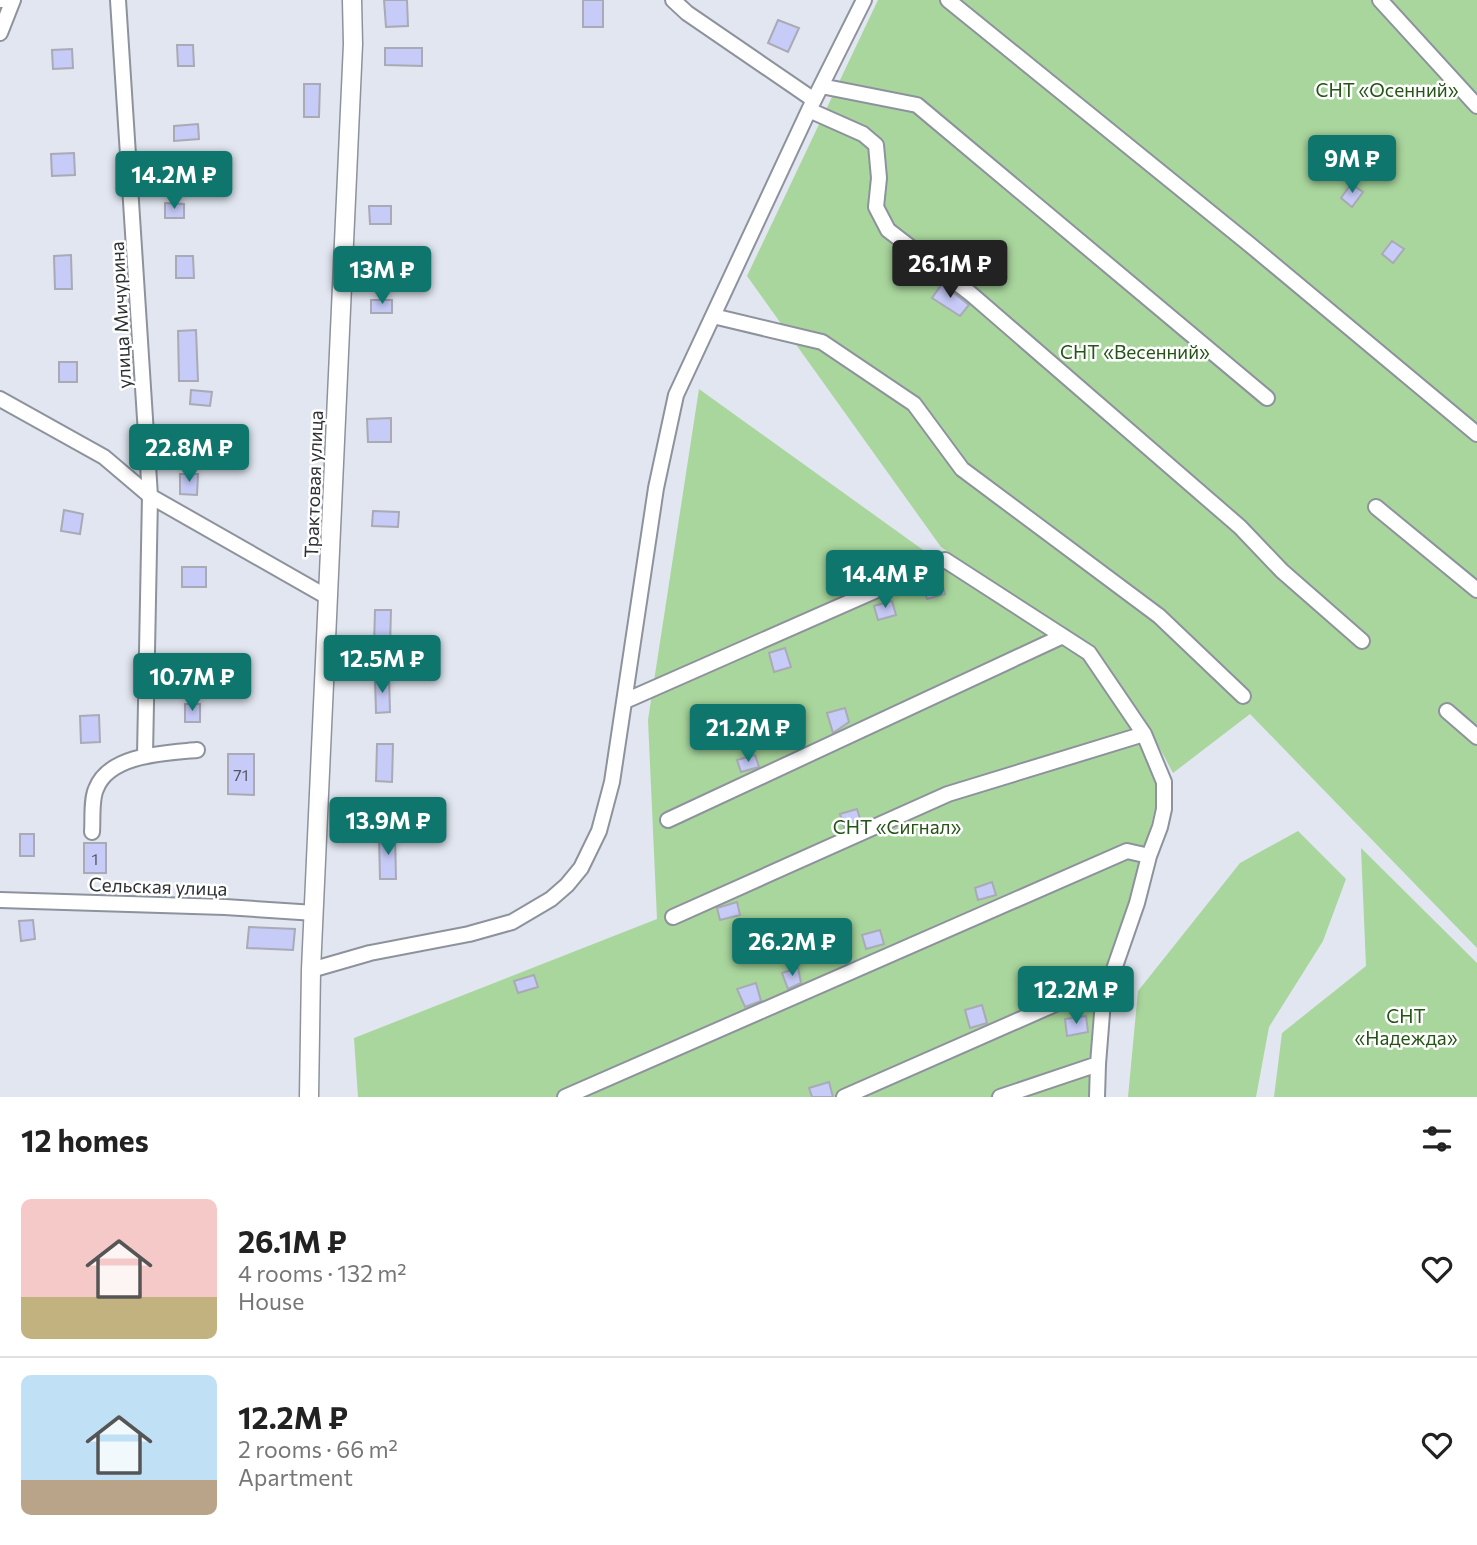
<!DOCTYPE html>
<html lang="en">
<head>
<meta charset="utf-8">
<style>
	:root { --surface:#fff; --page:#f2f2f2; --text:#222; --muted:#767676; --line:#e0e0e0; --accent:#0f766e }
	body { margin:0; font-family:Commissioner,sans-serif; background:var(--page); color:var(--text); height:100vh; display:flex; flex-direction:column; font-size:26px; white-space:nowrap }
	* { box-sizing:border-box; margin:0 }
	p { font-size:23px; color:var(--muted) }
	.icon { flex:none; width:38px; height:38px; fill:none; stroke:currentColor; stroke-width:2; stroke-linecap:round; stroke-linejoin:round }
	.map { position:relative; height:1097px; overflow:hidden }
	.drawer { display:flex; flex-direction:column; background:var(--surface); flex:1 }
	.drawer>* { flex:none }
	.price { position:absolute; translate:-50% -60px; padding:0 16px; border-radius:7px; background:var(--accent); color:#fff; font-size:23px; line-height:46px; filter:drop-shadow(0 2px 4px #0008) }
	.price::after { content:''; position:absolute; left:50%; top:42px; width:21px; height:16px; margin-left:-10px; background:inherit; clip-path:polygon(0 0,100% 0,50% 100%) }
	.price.selected { background:#222; color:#fff }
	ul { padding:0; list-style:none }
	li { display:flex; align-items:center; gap:21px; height:175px; padding:0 21px }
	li+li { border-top:2px solid var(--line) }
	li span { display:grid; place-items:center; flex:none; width:196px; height:140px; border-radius:10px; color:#555 }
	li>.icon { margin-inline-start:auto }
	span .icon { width:84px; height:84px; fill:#fffc; stroke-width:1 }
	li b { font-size:30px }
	h2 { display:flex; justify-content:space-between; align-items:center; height:84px; padding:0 21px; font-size:30px }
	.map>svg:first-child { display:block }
	.green { fill:#a9d69d }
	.building { fill:#c7cbf7; stroke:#a9aab4; stroke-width:2 }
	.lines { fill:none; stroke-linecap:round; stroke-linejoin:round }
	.minor-casing { stroke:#8d929c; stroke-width:18 }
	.major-casing { stroke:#8d929c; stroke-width:21 }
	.minor { stroke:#fff; stroke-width:14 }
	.major { stroke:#fff; stroke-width:18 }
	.labels { text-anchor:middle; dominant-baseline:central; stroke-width:5; stroke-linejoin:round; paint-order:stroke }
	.number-label { font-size:16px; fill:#545765 }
	.park-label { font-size:19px; fill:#245416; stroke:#fff }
	.street-label { font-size:19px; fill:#2e3034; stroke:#fff }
</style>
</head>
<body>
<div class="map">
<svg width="1477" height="1097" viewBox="0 0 1477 1097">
	<rect width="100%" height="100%" fill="#e1e6f0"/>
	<!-- green -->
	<path class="green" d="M878,0h599v948l-227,-234 -77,59 -31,-58 -50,-66 -151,-102 -194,-271z
		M699,389l245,176 139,90 80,120 -15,63 -10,28 -11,45 -32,91v95h-737l-4,-59 303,-119 -9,-199z
		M1298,831l48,48 -23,62 -54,86 -13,70h-128l10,-106 102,-128z
		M1361,848l116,115v134h-203l8,-64 84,-67z"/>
	<!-- building -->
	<path class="building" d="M384,0h23l1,26 -22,1z
		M583,0h20v27h-20z
		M778,20l21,8 -11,24 -20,-9z
		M177,45h16l1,21h-16z
		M385,48h37v18l-37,-1z
		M72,49l1,19 -20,1 -1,-19z
		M304,84h16l-1,33h-15z
		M198,124l1,15 -25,2v-15z
		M74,153l1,22 -23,1 -1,-22z
		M1351,184l12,8 -11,15 -11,-9z
		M165,203l19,1v14h-19z
		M369,206h22v18h-21z
		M1392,241l12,8 -11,14 -11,-9z
		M71,255l1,34h-17l-1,-33z
		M176,256h17l1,22h-18z
		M942,284l27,21 -9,11 -28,-18z
		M371,300h21v13h-21z
		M196,330l2,51h-19l-1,-50z
		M59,362h18v20h-18z
		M191,390l21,2 -2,14 -20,-2z
		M391,418v24h-23l-1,-23z
		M180,474h18l-1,21 -17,-1z
		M64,510l19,4 -3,20 -19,-3z
		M373,511l26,1 -1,15 -26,-1z
		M182,567h24v20h-24z
		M941,580l4,14 -18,5 -4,-14z
		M892,601l4,14 -18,5 -4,-14z
		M375,610h16l-1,37h-16z
		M785,648l6,19 -17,5 -5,-19z
		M389,677l1,35 -14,1 -1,-35z
		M185,704h15v18h-15z
		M845,708l4,14 -16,11 -6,-20z
		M99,715l1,27 -19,1 -1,-27z
		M377,744h16l-1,38 -16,-1z
		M228,754h26v41l-26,-1z
		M755,755l4,12 -18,5 -4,-12z
		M857,809l4,13 -17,6 -4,-14z
		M20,834h14v22h-14z
		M395,835l1,44h-16l-1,-43z
		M84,843h22v30h-22z
		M992,882l4,13 -18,5 -3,-12z
		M737,902l3,13 -20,5 -3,-12z
		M33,920l2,19 -14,2 -2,-20z
		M249,927l46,2 -2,21 -46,-2z
		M880,930l4,14 -18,5 -4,-14z
		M798,968l3,15 -13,6 -6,-16z
		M534,975l4,12 -20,6 -4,-12z
		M756,983l5,18 -16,6 -8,-18z
		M982,1005l5,18 -17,5 -5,-18z
		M1086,1016l2,16 -21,4 -2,-17z
		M829,1082l4,15h-21l-3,-9z"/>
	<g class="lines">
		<!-- minor casing -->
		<g class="minor-casing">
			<path id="minor" d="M0,0h2
				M118,0l32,496 -5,259
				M673,0l14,13 127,87
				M948,0l301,244 228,190
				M1380,0l97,106
				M0,33l13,-33
				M821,86l96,19 350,293
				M809,110l54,24 13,11 3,33 -3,29 12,23 83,64 269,233 42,44 80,70
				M713,316l109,26 92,62 48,65 197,147 84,80
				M0,399l104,58 46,39 179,102
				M1376,507l101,83
				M625,701l320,-141 144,93 55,81 20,48v27l-4,18 -11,29 -12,47 -34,98 -5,63
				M1447,711l30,26
				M668,820l395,-184
				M92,832c1,-13 -1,-32 4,-43 13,-35 70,-36 101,-39
				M0,900l225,7 90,6
				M673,917l275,-123 196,-60
				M311,970l59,-17 99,-19 43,-12 39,-23 16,-14 14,-17 18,-37 13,-49 44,-294 20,-93 133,-285 55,-110
				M565,1097l562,-246 22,5
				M844,1097l225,-99 34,3
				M1000,1097l98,-33 -1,33"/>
		</g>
		<!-- major casing -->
		<g class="major-casing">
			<path id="major" d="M309,1097l2,-127 42,-926 -1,-44"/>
		</g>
		<!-- minor -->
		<use href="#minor" class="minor"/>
		<!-- major -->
		<use href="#major" class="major"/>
	</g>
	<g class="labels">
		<!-- number labels -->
		<g class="number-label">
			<text x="241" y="774">71</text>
			<text x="95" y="858">1</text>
		</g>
		<!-- park labels -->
		<g class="park-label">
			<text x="1387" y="89">СНТ «Осенний»</text>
			<text x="1135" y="351">СНТ «Весенний»</text>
			<text x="897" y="826">СНТ «Сигнал»</text>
			<text x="1406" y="1015">СНТ<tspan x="1406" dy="22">«Надежда»</tspan></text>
		</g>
		<!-- street labels -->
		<g class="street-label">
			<text transform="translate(120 315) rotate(-93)">улица Мичурина</text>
			<text transform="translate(313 484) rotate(-88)">Трактовая улица</text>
			<text transform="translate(158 886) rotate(2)">Сельская улица</text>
		</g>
	</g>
</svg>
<b class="price" style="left:1352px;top:195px">9M ₽</b>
<b class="price" style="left:174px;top:211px">14.2M ₽</b>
<b class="price selected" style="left:950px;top:300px">26.1M ₽</b>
<b class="price" style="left:382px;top:306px">13M ₽</b>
<b class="price" style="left:189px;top:484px">22.8M ₽</b>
<b class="price" style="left:885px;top:610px">14.4M ₽</b>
<b class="price" style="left:382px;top:695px">12.5M ₽</b>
<b class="price" style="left:192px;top:713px">10.7M ₽</b>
<b class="price" style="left:748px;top:764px">21.2M ₽</b>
<b class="price" style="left:388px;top:857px">13.9M ₽</b>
<b class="price" style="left:792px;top:978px">26.2M ₽</b>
<b class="price" style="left:1076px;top:1026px">12.2M ₽</b>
</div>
<section class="drawer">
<h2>12 homes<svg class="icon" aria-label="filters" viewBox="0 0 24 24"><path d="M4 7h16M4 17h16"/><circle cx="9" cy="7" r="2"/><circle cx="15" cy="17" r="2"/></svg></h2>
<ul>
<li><span style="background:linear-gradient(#f6c9c9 70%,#c2b280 0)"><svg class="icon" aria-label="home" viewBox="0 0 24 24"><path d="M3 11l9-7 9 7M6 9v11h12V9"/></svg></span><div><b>26.1M ₽</b><p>4 rooms · 132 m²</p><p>House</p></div><svg class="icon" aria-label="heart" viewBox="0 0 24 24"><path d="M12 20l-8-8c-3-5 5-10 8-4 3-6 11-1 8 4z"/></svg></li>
<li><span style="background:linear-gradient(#bfe0f5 75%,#b9a48a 0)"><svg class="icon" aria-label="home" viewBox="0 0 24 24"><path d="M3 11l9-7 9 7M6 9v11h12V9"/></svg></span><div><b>12.2M ₽</b><p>2 rooms · 66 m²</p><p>Apartment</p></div><svg class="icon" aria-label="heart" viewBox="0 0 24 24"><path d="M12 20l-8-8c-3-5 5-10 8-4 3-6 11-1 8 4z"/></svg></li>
</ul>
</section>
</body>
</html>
